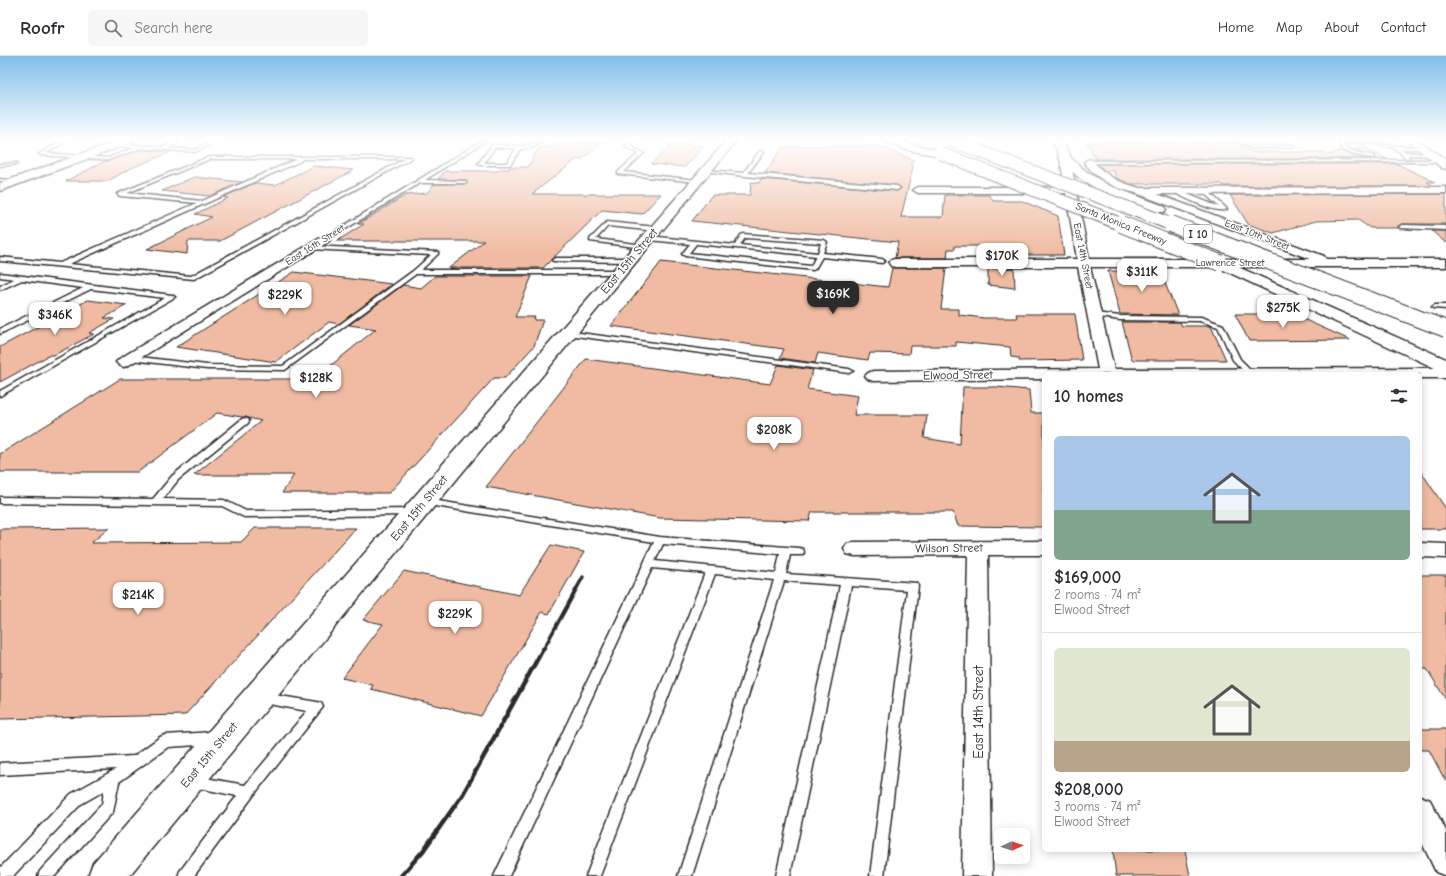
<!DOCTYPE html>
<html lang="en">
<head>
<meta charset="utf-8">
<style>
	:root { --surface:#fff; --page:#f7f7f7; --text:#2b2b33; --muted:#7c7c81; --line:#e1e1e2; --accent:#2b2b2b }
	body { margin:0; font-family:"Comic Neue",sans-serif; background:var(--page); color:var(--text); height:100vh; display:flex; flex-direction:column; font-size:15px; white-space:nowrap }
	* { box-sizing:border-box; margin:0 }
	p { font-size:13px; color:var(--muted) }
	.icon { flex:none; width:22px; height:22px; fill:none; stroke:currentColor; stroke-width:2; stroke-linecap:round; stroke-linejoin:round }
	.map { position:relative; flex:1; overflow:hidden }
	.sheet { position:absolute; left:1042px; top:316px; width:380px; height:480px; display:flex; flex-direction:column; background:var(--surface); border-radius:6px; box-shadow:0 2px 10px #0003 }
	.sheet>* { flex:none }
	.needle { width:26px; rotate:87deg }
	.controls { position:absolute; left:994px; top:772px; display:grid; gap:8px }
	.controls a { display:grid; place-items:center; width:36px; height:36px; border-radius:6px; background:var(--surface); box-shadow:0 2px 10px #0003; font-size:20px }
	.price { position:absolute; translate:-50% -34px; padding:0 9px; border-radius:8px; background:#fff; color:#222; font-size:13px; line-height:26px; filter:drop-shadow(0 1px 2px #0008) }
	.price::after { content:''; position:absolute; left:50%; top:24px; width:12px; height:9px; margin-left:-6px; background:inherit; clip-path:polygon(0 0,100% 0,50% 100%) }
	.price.selected { background:var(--accent); color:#fff }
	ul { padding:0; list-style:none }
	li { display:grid; align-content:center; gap:8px; height:212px; padding:0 12px }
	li+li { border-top:1px solid var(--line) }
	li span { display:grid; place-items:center; height:124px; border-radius:6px; color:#555 }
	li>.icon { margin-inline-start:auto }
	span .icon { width:72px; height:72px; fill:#fffc; stroke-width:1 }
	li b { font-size:17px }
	h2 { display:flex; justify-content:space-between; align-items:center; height:48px; padding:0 12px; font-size:17px }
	header { display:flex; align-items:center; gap:24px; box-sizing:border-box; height:56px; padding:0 20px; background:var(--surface); border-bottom:1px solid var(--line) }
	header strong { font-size:19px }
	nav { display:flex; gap:22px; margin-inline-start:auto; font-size:14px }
	.search { width:280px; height:36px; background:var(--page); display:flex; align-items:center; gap:10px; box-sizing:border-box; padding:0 14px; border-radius:6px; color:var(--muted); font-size:15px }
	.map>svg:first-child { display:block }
	.building { fill:#f0bba2; stroke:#2b2b2b }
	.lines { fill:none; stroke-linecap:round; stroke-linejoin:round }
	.lane-casing { stroke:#2b2b2b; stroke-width:3 }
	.street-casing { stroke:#2b2b2b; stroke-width:3 }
	.secondary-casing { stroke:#2b2b2b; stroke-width:3 }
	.primary-casing { stroke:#2b2b2b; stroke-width:3 }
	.highway-casing { stroke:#2b2b2b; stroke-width:3 }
	.lane { fill:#fff; fill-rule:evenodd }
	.street { fill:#fff; fill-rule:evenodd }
	.secondary { fill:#fff; fill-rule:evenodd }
	.primary { fill:#fff; fill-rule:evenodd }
	.highway { fill:#fff; fill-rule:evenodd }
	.rail-far1 { stroke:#2b2b2b; stroke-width:3.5 }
	.rail { stroke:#2b2b2b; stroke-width:4.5 }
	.highway-bridge-far1-casing { stroke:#2b2b2b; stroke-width:14; stroke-linecap:butt }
	.highway-bridge-casing { stroke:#2b2b2b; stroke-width:18; stroke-linecap:butt }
	.highway-bridge-far1 { stroke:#fff; stroke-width:12 }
	.highway-bridge { stroke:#fff; stroke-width:16 }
	.labels { text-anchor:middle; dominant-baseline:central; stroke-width:3; stroke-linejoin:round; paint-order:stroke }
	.far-street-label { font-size:10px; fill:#2b2b2b; stroke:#fff }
	.shield { fill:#fff; stroke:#6b6b6b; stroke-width:1 }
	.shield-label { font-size:11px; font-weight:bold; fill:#2b2b2b }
	.street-label { font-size:12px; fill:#2b2b2b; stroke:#fff }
	.near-street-label { font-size:14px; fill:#2b2b2b; stroke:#fff }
</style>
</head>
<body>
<header>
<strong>Roofr</strong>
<div class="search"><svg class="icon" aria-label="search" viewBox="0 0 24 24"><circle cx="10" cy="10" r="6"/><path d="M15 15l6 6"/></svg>Search here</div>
<nav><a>Home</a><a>Map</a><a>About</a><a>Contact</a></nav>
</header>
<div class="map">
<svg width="1446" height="820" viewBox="0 0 1446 820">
	<rect width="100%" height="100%" fill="#fff"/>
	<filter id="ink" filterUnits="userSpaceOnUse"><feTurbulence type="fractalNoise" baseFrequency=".025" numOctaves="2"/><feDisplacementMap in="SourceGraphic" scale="8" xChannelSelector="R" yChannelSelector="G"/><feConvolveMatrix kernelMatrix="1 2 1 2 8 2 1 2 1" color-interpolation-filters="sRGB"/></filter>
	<g filter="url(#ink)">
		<!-- building -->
		<path class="building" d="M557,86h46l-22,18 -4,-1 -45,35h129l-19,20 -40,-4 -59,58h-94l35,-27h-147l27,-17h-6l48,-29 21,-2 7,-9h33l-1,-4 -28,-1 7,-8h53l1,-2h10l1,-2h18l7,-13 4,-6 16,-2z
			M1087,86l150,1 15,9h72l3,3 14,-4 13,5 14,3h-273z
			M674,88l30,2 -19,21 -34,-3 20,-19z
			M790,90h89l34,14 -2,6 2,1 -12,50h42l2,-22h44l5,6h28l36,15 6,39h-50v3h-25v-12h-34v3h-7l-1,9h-52l3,-16 -206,-21 20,-26h38l1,-13 8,1 2,-4 136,12 4,-3 -4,-3 -132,-12 17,-25z
			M1364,91l23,12h-13l2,-3 -1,-1 -20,-5z
			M141,94l30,2 -42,17 -21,12h-42l39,-20z
			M1098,108h299l38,18h-8l7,4h-210l-2,-2h-91l-15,-6 -2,-7h-9z
			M314,110l40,4 -134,71h-32l-1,13 -40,-5 65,-32 -17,-3 33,-16 -5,-1 32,-14 20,2z
			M194,121l48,5 -32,14 -48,-5z
			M1446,138v30h-44l-4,2v2h-28l-12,-8 -42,1 -43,12 -25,-9 -18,-29z
			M1432,175h14v12z
			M661,206l227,25 4,-19h54l-5,41h18v6l25,3h33l-1,-4h59l7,46 -63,1v-3l-8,-1 -1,-10 -54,-5v4h-46l-1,8 -39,-1 -2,7 -50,-7 -3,10 -35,-5 4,-9 -173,-23z
			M988,212h26l1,20 -27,-3z
			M1108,215h52l18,44 -58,-1z
			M294,216l98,12 -53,40 -10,-2 -53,40 -100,-15z
			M435,220h97l-17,41h20l-1,3h9l-9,26 -29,32h-11l-105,115h-107l12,-18h-100l67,-54 -16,-4h-3l-25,-4 -79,59h-138v-18l120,-75h194l62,-50 -27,-4 54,-40 18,3z
			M88,244l39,5 -23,13 10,1 -25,14 5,1 -40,21h-4l-50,27v-35z
			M1235,258h57l58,26 -101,1z
			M1122,266h58l2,4h29l15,34h-94z
			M586,303l184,25 8,-19 35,5 -6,19 51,7 -4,19h73l-3,23 36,6 3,-57h33l33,3 2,23h13v114l-86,-1 -5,-14h-141l-3,9 -149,-3 -174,-31z
			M1420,414l26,39v20h-26z
			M109,472l-18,15 150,-1 14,-14h101l-171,187 -185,4v-190z
			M551,489l33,7 -35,62 -7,-2 -61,104 -110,-27 2,-4 -31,-7 41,-54 -20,-4 41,-49 115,24z
			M1420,519h26v125l-19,-31h-7z
			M1420,673h26v53l-17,-32h-9z
			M1113,794h72l5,26h-74z"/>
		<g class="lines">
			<!-- lane casing -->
			<g class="lane-casing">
				<path id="lane" d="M64,84h5l-23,13 62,5 26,-10 -22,-2 2,-2 49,3 14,-7h5l-13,8 25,2 21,-10h5l-25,12 -54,-4 -33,12 -67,-5 -2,-1z
					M483,84h4l-62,40 39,1h2v2h-46l-94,58 -5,-1z
					M541,84h4l-11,7 -13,2 -11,16h-30l-2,-1 14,-19c17,-1 34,5 49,-5zM495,91l21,2 -9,14h-23z
					M630,84h4l-4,6 14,7 -20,19 73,8 2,1 -2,1 -79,-8v-2l21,-19 -14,-6z
					M1236,84h5l11,6 41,-1 2,1 -2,1 -42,1z
					M1335,84h19l41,6 27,1 2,2h-23l5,3 28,3 -2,1 -24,-1 1,3 -2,1c-4,-3 -6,-7 -12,-10 -9,-5 -40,-7 -51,-7l2,6 12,5 17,3 -2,2 -18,-3 -13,-5 -3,-8z
					M760,95l4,1 -16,21 149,13 3,2 -3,2 -153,-14 -40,-5 2,-1 37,3z
					M209,101h201l2,1 -218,121 -194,-18v-4l60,6 137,-60 -77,-7 -3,-2zM210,103h87l-95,42 -75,-8zM301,103h103l-213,117 -122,-12 232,-103z
					M1439,104l2,2 -352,1 -2,-1 2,-1z
					M17,107v1l-17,2v-2z
					M0,123l16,2 -2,1 -14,-1z
					M1175,133l44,18 -17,-16 5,-1 20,19c-10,6 -43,-12 -54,-17l-1,-1z
					M607,166l49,5 3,2 -3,2 -48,-5 -12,13 48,6 1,1 -3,2 -52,-7v-2z
					M1402,169l44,1v4l-46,-2 -1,-1z
					M743,178l81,6 3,2 -4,11 59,6 3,2 -3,2 -60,-6 -7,12 -2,1 -128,-14 -3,-2 8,-10 -41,-4 -3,-2 3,-2 86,9 6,-10zM745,182l76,5 -3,10 -78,-8zM696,188l120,12 -5,10 -122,-13z
					M311,190l127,6v2l-17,16h199l3,2 -3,2h-204l-131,96 -78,-1 -76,-9 -4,-2 4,-2 76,9 76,1 130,-95 18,-16 -122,-6 -1,-1z
					M555,202h75l3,2 -3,2 -77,-1 -1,-1z
					M0,217l172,22 3,2 -175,99v-5l165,-93 -74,-9 -91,45v-5l83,-41 -61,-8 -22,10v-4l14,-7 -14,-2z
					M1435,249h11v4l-13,-1 -1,-1z
					M1095,257l25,3 81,1 22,8 17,34 14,14 -7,1 -14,-14 -15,-33 -18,-6 -80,-1 -27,-4 -1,-1z
					M565,275l284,38 4,2 -4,2 -281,-38h-3z
					M245,362l3,1 1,2 -1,2 -70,57 -15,19 61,1 22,11 166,-2 5,3 -5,3 -168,2 -22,-11 -222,-3v-6l153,2 19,-23 70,-57z
					M426,443l234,38 139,11 4,1 1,3 -1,3h-13l-4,19 131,9 1,3 -34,290h-14l37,-286 -56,-4 -61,290h-14l64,-291 -56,-4 -92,295h-14l96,-296 -59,-6 -115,302h-14l119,-303 -53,-5 -143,308h-15l160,-334 -231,-38 -2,-2zM663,488l117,10 -4,19 -121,-12z
					M262,637l55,9 4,1 2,4 -67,85 -62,84h-16l2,-5 57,-75 -48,-10 -2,-4 2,-4 5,-2 51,9 62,-74 -49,-9 -2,-4 2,-4z
					M213,676l5,2 1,4 -1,4 -5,2 -45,3 -49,35 -6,30 -58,64h-17l2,-5 62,-67 2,-13 -23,13 -68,72h-13v-8l71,-74 45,-25 -116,6v-12l134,-7 26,-19 5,-2z"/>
			</g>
			<!-- street casing -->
			<g class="street-casing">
				<path id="street" d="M1065,99l5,3 19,101h221l-174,-66c-21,-5 -38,-12 -52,-31l5,-3 3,1c13,16 28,23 48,28l306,-1v6l-289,1 167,62 2,3h120v8h-356l24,102 332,-1v10h-26v-4h-376v5l-171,2 -5,-2 -3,-3 3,-3 5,-2 225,-2 -20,-102h-183l-4,-1 -2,-3 2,-3 4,-1h182l-11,-66h-148l-5,-3 5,-3h147l-5,-29z
					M324,181l4,1 2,2 -2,2 -199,123 -5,2 -5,-2 -3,-3 3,-3 201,-121z
					M1044,485v14h-56l4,321h-30l6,-321 -114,1 -7,-2 -3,-5 3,-5 7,-2z
					M1420,487l26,1v14l-26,-1z
					M1420,740l10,4 16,31v45l-10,-4 -16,-33z"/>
			</g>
			<!-- secondary casing -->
			<g class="secondary-casing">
				<path id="secondary" d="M727,84h10l-608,736h-41l5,-13z
					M1407,84h11l28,20v9l-4,-1z"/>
			</g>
			<!-- primary casing -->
			<g class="primary-casing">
				<path id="primary" d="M120,84h14l-1,2 -133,49v-8z
					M1052,84h10l9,18 -2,2h-8z"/>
			</g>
			<!-- highway casing -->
			<g class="highway-casing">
				<path id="highway" d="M884,84h14l16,5 30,6 2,2 -6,3 -32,-6 -23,-8z
					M1065,99l4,1 18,16 21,13 56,21 2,3 -2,3h-10l-54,-21 -21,-13 -20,-20 2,-2z
					M1220,203l226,100v13l-7,-2 -224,-104 -2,-3 2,-3z"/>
			</g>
			<!-- lane -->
			<use href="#lane" class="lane"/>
			<!-- street -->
			<use href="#street" class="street"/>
			<!-- secondary -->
			<use href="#secondary" class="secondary"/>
			<!-- primary -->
			<use href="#primary" class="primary"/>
			<!-- highway -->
			<use href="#highway" class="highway"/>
			<!-- rail-far1 -->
			<path class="rail-far1" d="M543,594l40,-73"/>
			<!-- rail -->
			<path class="rail" d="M401,820l22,-25 40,-57 80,-145"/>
			<!-- highway-bridge-far1 casing -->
			<g class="highway-bridge-far1-casing">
				<path id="highway-bridge-far1" d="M950,84l223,85
					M940,97l183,72"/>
			</g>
			<!-- highway-bridge casing -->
			<g class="highway-bridge-casing">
				<path id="highway-bridge" d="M1121,168l99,39
					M1171,168l275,105"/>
			</g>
			<!-- highway-bridge-far1 -->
			<use href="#highway-bridge-far1" class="highway-bridge-far1"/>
			<!-- highway-bridge -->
			<use href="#highway-bridge" class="highway-bridge"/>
		</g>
	</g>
	<!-- sky -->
	<linearGradient id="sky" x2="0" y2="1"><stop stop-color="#82bee9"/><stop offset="0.42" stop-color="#fff"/><stop offset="1" stop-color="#fff" stop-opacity="0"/></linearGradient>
	<rect width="1446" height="198" fill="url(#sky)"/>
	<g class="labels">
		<!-- far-street labels -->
		<g class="far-street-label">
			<text transform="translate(1121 168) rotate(22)">Santa Monica Freeway</text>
			<text transform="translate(1257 179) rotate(21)">East 10th Street</text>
			<text transform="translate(315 189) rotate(-32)">East 16th Street</text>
			<text transform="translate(1083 200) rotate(79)">East 14th Street</text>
			<text x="1230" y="207">Lawrence Street</text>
		</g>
		<!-- shield labels -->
		<rect class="shield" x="1184" y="169" width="28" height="18" rx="3"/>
		<g class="shield-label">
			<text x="1198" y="178">I 10</text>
		</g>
		<!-- street labels -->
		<g class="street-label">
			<text transform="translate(629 205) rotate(-50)">East 15th Street</text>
			<text transform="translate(958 319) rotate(-1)">Elwood Street</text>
			<text transform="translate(419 452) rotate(-50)">East 15th Street</text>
			<text transform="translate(949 492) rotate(-1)">Wilson Street</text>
			<text transform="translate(209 699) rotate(-50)">East 15th Street</text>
		</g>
		<!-- near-street labels -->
		<g class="near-street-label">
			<text transform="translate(978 656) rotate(-90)">East 14th Street</text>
		</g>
	</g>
</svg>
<div class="controls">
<a><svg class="needle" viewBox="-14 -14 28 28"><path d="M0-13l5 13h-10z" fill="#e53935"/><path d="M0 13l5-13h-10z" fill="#7c7c81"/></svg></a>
</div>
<b class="price" style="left:1002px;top:221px">$170K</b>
<b class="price" style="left:1142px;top:237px">$311K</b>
<b class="price selected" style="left:833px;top:259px">$169K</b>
<b class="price" style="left:285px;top:260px">$229K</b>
<b class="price" style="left:1283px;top:273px">$275K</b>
<b class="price" style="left:55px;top:280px">$346K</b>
<b class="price" style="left:316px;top:343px">$128K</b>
<b class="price" style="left:774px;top:395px">$208K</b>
<b class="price" style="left:138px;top:560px">$214K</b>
<b class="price" style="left:455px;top:579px">$229K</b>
<section class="sheet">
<h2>10 homes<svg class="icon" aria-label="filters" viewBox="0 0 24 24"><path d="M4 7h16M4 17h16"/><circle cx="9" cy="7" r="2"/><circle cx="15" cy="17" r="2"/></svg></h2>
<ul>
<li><span style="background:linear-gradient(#a9c7e8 60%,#7fa58c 0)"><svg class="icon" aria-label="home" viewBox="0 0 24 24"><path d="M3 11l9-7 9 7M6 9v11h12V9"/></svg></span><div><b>$169,000</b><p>2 rooms · 74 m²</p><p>Elwood Street</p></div></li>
<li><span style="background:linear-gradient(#dfe7d0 75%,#b9a48a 0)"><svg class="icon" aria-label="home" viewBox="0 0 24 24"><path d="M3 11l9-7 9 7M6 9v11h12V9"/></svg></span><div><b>$208,000</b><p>3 rooms · 74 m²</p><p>Elwood Street</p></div></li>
</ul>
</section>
</div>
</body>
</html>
